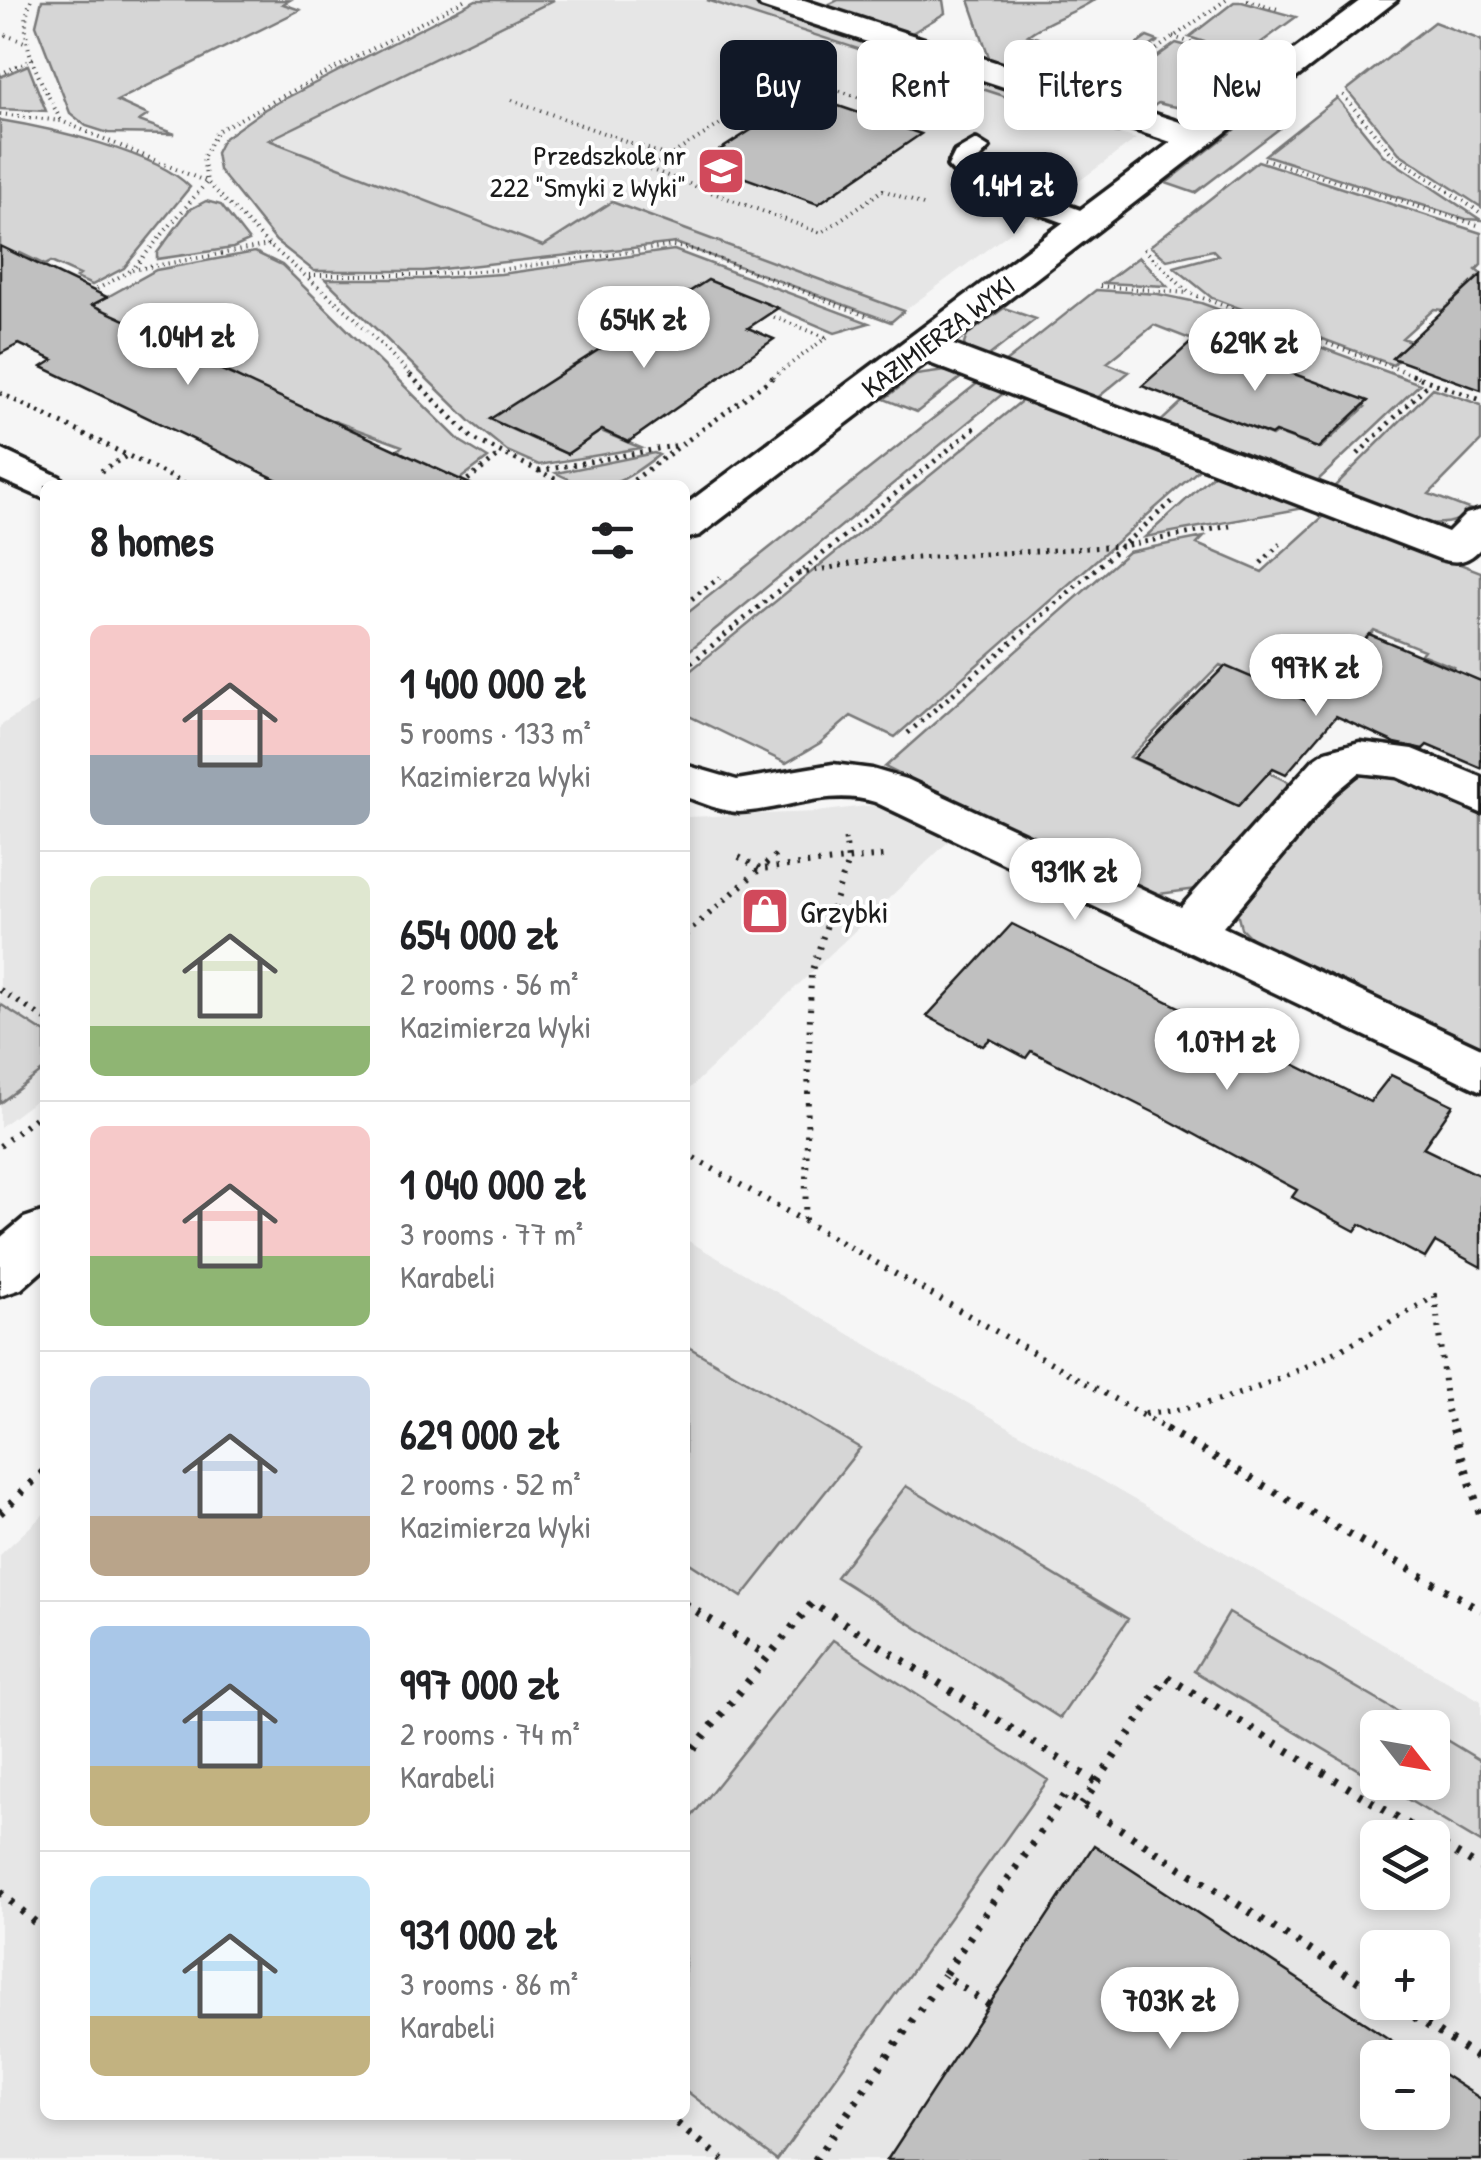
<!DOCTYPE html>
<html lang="en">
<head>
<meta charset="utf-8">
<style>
	:root { --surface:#fff; --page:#f6f6f6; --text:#202124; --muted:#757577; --line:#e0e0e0; --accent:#111827 }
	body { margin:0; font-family:"Patrick Hand",sans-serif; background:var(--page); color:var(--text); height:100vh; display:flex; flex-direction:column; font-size:38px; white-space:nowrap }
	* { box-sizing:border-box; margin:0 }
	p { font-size:32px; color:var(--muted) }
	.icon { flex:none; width:55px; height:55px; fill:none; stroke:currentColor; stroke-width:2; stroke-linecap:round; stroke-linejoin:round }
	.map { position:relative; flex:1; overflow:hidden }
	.panel { position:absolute; left:40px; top:480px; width:650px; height:1640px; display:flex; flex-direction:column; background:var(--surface); border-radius:15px; box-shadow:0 5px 15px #0003 }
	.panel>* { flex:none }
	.top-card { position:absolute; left:720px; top:40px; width:610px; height:90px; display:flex; gap:20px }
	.needle { width:65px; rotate:121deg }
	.buttons { position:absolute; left:1360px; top:1710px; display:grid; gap:20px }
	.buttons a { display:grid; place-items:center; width:90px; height:90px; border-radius:15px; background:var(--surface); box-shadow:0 5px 15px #0003; font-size:50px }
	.price { position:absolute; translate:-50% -85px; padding:0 22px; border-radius:35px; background:#fff; color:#222; font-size:32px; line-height:65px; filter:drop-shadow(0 2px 5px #0008) }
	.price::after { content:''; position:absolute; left:50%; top:60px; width:30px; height:22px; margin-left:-15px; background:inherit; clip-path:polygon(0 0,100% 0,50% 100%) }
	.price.active { background:var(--accent); color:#fff }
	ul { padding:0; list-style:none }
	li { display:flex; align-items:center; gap:30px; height:250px; padding:0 50px }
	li+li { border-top:2px solid var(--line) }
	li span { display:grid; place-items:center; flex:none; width:280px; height:200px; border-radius:15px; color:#555 }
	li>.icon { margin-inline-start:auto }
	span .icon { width:120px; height:120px; fill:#fffc; stroke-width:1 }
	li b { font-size:42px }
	h2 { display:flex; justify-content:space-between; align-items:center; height:120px; padding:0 50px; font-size:42px }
	.chip { padding:0 35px; border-radius:15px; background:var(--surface); box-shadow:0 5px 15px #0003; font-size:35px; line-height:90px }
	.chip.active { background:var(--accent); color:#fff }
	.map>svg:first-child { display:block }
	.built { fill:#e6e6e6; fill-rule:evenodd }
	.green { fill:#d6d6d6; stroke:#797979; stroke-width:2.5 }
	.building { fill:#c0c0c0; stroke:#1c1c1c; stroke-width:2.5 }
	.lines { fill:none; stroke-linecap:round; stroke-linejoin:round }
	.lane-casing { stroke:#1c1c1c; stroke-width:8 }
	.street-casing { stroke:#1c1c1c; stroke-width:7 }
	.path-far3 { stroke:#1c1c1c; stroke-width:4; stroke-dasharray:1 5; stroke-linecap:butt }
	.path-far2 { stroke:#1c1c1c; stroke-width:5; stroke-dasharray:2.5 6; stroke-linecap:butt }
	.path-far1 { stroke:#1c1c1c; stroke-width:6; stroke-dasharray:2.5 8; stroke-linecap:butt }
	.path { stroke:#1c1c1c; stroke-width:8; stroke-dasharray:4 10; stroke-linecap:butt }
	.lane { fill:#fff; fill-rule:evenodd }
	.street { fill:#fff; fill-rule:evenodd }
	.labels { text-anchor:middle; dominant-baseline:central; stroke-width:8; stroke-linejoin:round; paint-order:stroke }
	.far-poi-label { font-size:28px; fill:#1c1c1c; stroke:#fff; text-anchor:end }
	.far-street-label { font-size:28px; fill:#1c1c1c; stroke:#fff }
	.poi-label { font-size:32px; fill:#1c1c1c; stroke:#fff; text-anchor:start }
</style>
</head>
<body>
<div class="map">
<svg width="1481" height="2160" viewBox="0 0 1481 2160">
	<rect width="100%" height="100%" fill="#f6f6f6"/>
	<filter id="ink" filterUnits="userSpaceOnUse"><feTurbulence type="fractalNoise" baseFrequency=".01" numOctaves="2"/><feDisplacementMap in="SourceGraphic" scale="20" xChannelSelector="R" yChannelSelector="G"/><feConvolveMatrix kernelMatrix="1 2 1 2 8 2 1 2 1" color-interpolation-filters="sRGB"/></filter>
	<g filter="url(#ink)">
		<!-- built -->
		<path class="built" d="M554,0h153l429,139 -232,172 -292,-109 -68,44 -276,-106z
			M45,697v396l-45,34v-401z
			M882,804l69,35 -266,254v-276l132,-5z
			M685,1239l796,462v459h-1481v-605l45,-42v602h640zM1378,1728h54v54h-54zM1378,1838h54v54h-54zM1378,1948h54v54h-54zM1378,2058h54v54h-54z"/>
		<!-- green -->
		<path class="green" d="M42,0h248l-7,4 17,6 -183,91 31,14 -9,6 36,13 -67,-1 -22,-7 -16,-13 -34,-88z
			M476,0h78l-285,140 274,106 69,-44 292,109 -13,11 -215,-79 -252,28h-110l-38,-30 -57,-71 -3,-17 7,-14 42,-30z
			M707,0h42l379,125 -10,8z
			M838,0h105l2,13 -38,23 -86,-28z
			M969,0h125c-23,15 -44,19 -66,35l39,12 7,-4 11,3 -10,7 34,11 38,-27 11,4 -75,52 -92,-30z
			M1234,2h8l54,15 -52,38 -55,-18z
			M1434,22l47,18v167l-82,-54 -52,-63z
			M1176,43l62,17 -45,34 10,5c-16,12 -27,9 -45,4l-12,9 -46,-14z
			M28,65l18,46 -46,-2v-32z
			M1337,98l46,57 98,65 -15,-1 -201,-64z
			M1253,115l31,10 -89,68 -29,-10z
			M0,120c49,8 156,32 190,67l-66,81 -32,17 -16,-7 4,-3 -29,-13 -6,3 -25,-12 -13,7 -7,-5z
			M1258,161l223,72v32l-5,5 5,4 -38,36 -9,-1 -32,29 13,5 -22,22 -181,-67 -38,-31 44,-12 -5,-5 -46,10 -17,-14z
			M206,201l15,4 28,36 -16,7 -76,11v-6l32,-43z
			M674,250l195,73 -34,10 -58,-25 -103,-10 -96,71 -6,-3 -49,33 4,3 -30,21 70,31 34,-23 40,17 -102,17 -32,-14 -37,-30 -145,-142h99l77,-5z
			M255,252l27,13 178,176 28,17 -36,27 -55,-34 5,-5 -81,-30 -11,6 -76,-47 -34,-16 -13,8 -10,-5 13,-8 -33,-15 4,-3 -34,-16 -11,6 -34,-15 74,-41z
			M1139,257l28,29 -63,-3z
			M1096,290l62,4 43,9 219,81 -105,99 -159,-57 27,-25 89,35 4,-3 43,16 46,-42 -211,-82 -47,38 22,9 -33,27 -97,-32z
			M1004,308l32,11 -54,42 -15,-9 -3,-8 3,-9z
			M945,371l18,5 -46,36 -33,-13 32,-24z
			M979,382l26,10 -320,262v-39z
			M1433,388l48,17v36l-52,53 45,17c-39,32 -104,-6 -144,-20z
			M1024,399l178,68 -307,270 -44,-21 -31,27 -34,20 -101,-49v-39z
			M654,453l5,2c-40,29 -55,43 -103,18z
			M1217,472l92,35 -164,30z
			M1327,513l154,59v114l-32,-13 5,-6 -33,-13 3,-4 -50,-20 -30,33 6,15 -25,-10 -27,29 -78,-32 -90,92 106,48 19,-21 6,-15 36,17 -100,103 -38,5 -32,-8 -242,-119 243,-215 76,-15 -7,7 65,28z
			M1369,774l29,4 83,34v238l-223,-105 -17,-17 -6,-23c32,-40 82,-123 134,-131z
			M0,1004l45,29v36l-45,34z
			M685,1345l175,103 -118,149 -57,-37z
			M906,1486l222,133 -68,99 -224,-141z
			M1229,1613l195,114 -46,1 -1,53 -183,-110z
			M833,1640l215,140 -271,380 -92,-70v-265z
			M1433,1732l48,29v82l-101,-60 52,-1z"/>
		<!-- building -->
		<path class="building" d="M806,95l115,39 -103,70 -117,-42z
			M0,246l107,51 -15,8 66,30 -6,3 320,147h-184l-246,-118 11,-7 -34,-16 -19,10z
			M1481,275v115l-89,-32z
			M708,280l70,28 -30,20 26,11 -146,103 -26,-12 -35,24 -77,-35z
			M1196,338l172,63 -50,47 -43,-16 -4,3 -129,-49z
			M1369,634l112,47v87l-54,-23 -4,4 -28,-6 -59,-27 -50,58 -13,-6 -35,38 -104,-48 91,-92 82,35z
			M1012,924l358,178 21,-27 62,30 -30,43 58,28v91l-46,-25 -10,16 -65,-34 -5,7 -63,-34 5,-7 -136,-74 -130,-65 -5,7 -36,-19 -7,7 -56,-30z
			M1094,1845l324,213h-40v54h54v-45l49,32v61h-594z"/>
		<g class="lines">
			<!-- lane casing -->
			<g class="lane-casing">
				<path id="lane" d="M976,140l13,8 -15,16 12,11 113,42 4,6 -4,6h-18l-113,-42 -20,-21 7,-14z"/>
			</g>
			<!-- street casing -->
			<g class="street-casing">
				<path id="street" d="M756,0h48l388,126 169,-126h36l-446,344 497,188 18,-18 15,-4v38c-13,14 -23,16 -41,11l-513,-197 -227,173 -15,4v-34l486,-363 -410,-135z
					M0,449l60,28 6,8h-21v14l-45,-20z
					M1360,742l53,7 68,28v36l-84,-36 -38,-4 -24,20 -112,134 258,121v43l-606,-289c-47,-14 -89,8 -136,10 -17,0 -37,-10 -54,-15v-32l52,15 96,-16 39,5 37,11 272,127 132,-147 13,-9z
					M45,1211v57l-24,21 -21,7v-58l24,-20z"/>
			</g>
			<!-- path-far3 -->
			<path class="path-far3" d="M31,0c-17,42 12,83 30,121
				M1247,0l31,9
				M0,33l27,10
				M1173,37l48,15
				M1137,63l89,-63
				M722,70l53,19
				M0,74l34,-16
				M1343,95l49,59 89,59
				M512,100l155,56
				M0,114l61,7 146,61 62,63 85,72 59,60
				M1264,159l217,67
				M923,205l-40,-15 -62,43 -172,-64 148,-93 129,45
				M269,245l-137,25 75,-88 -4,-24 14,-27 247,-131
				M1144,249l45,44 230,84
				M309,275h113l84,-6 167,-23 22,4 172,66
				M1100,286l87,7
				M97,289l35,-19
				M774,317l54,21
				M773,377l54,-40"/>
			<!-- path-far2 -->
			<path class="path-far2" d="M410,375l62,63 95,47
				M1412,375l69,25
				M0,393l188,92
				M1358,454l72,-72
				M101,471l27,-16
				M539,471l140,-26
				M461,485l39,-30
				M627,485l149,-110
				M1261,563l19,-19
				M798,574l68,-13 256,-15 108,-20
				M685,604l35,-27
				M685,668l292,-242
				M908,733l265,-232
				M845,839l1,7"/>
			<!-- path-far1 -->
			<path class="path-far1" d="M739,857l21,12 18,-16
				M685,935l75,-66 123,-13
				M0,990l45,29
				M0,1146l45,-36
				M685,1153l485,278
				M805,1220l6,-247 37,-112 -2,-17
				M1145,1414c108,-10 198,-64 290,-118l12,114 7,21"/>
			<!-- path -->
			<path class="path" d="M1165,1429l316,181
				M1453,1429l28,88
				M0,1513l45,-43
				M685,1604l83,52
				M685,1759l127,-156 284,179
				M1082,1805l85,-128 264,161
				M1432,1839l49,29
				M0,1892l45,39
				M1391,2002l90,58
				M989,2005l-45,-30 122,-181 312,200
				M666,2115l57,45
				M815,2160l129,-185"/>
			<!-- lane -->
			<use href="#lane" class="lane"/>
			<!-- street -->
			<use href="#street" class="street"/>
		</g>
	</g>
	<!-- icons -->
	<defs>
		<g id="school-square" transform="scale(2.5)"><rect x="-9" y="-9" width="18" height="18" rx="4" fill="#d1495b" stroke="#fff"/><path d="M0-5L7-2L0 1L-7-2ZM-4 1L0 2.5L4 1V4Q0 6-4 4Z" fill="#fff"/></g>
		<g id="shop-square" transform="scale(2.5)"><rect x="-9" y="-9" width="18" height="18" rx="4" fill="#d1495b" stroke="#fff"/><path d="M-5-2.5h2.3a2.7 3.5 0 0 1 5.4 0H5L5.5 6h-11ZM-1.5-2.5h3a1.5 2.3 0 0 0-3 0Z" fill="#fff"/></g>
	</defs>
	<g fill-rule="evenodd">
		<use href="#school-square" x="721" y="171"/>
		<use href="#shop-square" x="765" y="911"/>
	</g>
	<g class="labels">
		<!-- far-poi labels -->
		<g class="far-poi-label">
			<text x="686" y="155">Przedszkole nr<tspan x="686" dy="32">222 "Smyki z Wyki"</tspan></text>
		</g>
		<!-- far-street labels -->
		<g class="far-street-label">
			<text transform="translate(938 336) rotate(-37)">KAZIMIERZA WYKI</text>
		</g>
		<!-- poi labels -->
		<g class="poi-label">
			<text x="800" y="911">Grzybki</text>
		</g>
	</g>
</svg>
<div class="buttons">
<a><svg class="needle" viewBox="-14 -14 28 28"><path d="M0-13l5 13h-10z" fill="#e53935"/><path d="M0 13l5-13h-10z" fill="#757577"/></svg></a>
<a><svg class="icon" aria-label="layers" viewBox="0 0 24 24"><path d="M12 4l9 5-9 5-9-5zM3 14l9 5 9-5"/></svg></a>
<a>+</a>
<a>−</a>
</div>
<b class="price active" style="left:1014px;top:237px">1.4M zł</b>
<b class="price" style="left:644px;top:371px">654K zł</b>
<b class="price" style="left:188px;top:388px">1.04M zł</b>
<b class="price" style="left:1255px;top:394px">629K zł</b>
<b class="price" style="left:1316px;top:719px">997K zł</b>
<b class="price" style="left:1075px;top:923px">931K zł</b>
<b class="price" style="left:1227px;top:1093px">1.07M zł</b>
<b class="price" style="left:1170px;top:2052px">703K zł</b>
<div class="top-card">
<a class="chip active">Buy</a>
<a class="chip">Rent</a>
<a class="chip">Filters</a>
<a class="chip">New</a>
</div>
<section class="panel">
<h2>8 homes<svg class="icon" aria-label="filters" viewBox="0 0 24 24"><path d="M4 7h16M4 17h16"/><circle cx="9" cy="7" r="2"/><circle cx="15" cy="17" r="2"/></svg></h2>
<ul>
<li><span style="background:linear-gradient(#f6c9c9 65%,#9aa5b1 0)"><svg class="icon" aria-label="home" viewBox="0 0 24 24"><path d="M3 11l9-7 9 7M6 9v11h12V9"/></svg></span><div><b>1 400 000 zł</b><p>5 rooms · 133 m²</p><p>Kazimierza Wyki</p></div></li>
<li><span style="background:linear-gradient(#dfe7d0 75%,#8fb573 0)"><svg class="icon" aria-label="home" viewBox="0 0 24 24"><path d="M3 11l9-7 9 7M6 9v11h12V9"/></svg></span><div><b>654 000 zł</b><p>2 rooms · 56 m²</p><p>Kazimierza Wyki</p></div></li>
<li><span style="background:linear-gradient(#f6c9c9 65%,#8fb573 0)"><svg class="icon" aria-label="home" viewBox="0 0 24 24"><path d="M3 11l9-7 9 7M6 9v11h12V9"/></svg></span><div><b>1 040 000 zł</b><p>3 rooms · 77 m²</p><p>Karabeli</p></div></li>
<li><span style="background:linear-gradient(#c9d6e8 70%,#b9a48a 0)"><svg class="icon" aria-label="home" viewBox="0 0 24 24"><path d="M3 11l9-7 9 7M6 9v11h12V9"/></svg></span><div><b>629 000 zł</b><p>2 rooms · 52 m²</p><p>Kazimierza Wyki</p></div></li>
<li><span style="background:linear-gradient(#a9c7e8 70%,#c2b280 0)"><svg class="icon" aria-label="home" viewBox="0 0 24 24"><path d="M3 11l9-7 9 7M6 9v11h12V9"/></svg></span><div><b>997 000 zł</b><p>2 rooms · 74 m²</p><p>Karabeli</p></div></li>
<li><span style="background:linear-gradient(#bfe0f5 70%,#c2b280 0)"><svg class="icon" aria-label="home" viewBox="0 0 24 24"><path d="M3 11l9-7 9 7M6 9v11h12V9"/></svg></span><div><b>931 000 zł</b><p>3 rooms · 86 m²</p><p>Karabeli</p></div></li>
</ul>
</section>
</div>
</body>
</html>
